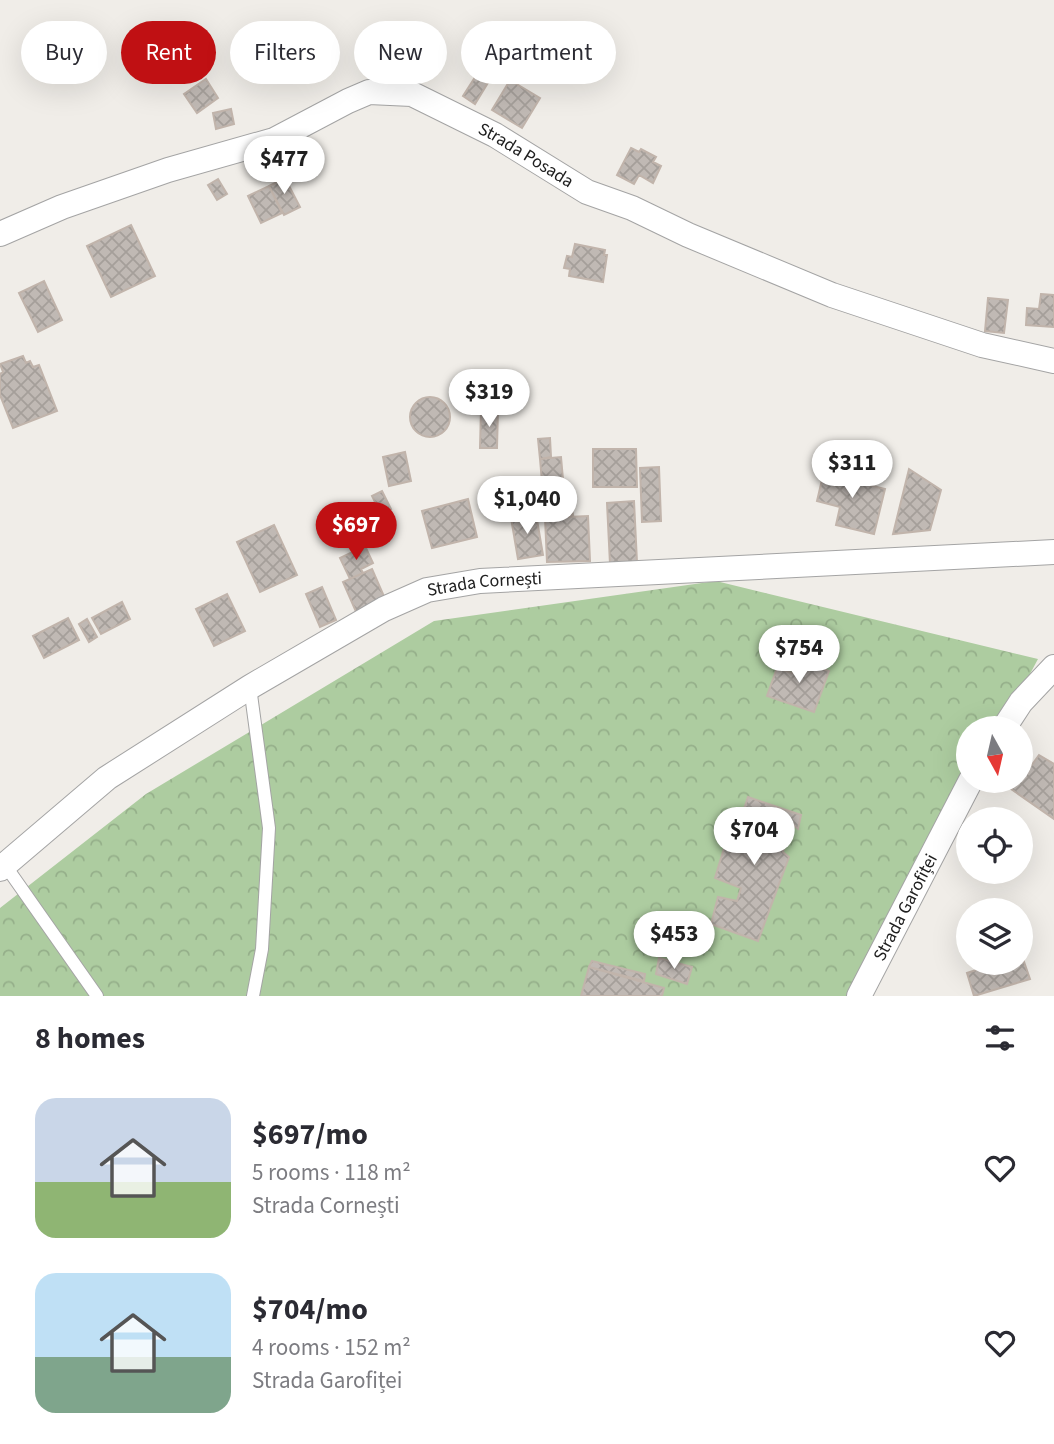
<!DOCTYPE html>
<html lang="en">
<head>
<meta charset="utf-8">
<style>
	:root { --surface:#fff; --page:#f2f2f3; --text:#2b2b33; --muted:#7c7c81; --accent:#c01013 }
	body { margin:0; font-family:"Source Sans 3",sans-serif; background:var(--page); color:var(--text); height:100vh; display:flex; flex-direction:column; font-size:26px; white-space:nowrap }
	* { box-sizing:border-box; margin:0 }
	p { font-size:23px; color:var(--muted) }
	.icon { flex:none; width:38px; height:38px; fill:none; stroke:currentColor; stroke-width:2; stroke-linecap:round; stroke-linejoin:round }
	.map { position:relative; height:996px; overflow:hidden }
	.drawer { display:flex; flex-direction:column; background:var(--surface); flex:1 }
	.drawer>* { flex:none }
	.guide { position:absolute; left:21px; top:21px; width:700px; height:63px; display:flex; gap:14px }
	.needle { width:46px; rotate:172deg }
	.buttons { position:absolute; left:956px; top:716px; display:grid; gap:14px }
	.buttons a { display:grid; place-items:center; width:77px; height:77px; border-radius:50%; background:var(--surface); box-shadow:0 7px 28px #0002; font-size:35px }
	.price { position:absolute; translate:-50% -60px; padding:0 16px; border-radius:24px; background:#fff; color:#222; font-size:23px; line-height:46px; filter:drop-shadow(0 2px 4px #0008) }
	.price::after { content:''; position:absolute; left:50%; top:42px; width:21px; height:16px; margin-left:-10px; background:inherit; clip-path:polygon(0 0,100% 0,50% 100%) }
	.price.selected { background:var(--accent); color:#fff }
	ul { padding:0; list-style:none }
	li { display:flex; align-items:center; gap:21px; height:175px; padding:0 35px }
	li span { display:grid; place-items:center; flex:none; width:196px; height:140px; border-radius:21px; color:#555 }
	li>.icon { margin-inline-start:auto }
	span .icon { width:84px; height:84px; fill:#fffc; stroke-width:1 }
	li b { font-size:30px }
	h2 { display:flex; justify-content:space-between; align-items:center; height:84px; padding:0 35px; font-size:30px }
	.chip { padding:0 24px; border-radius:32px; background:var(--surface); box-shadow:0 7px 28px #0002; font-size:24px; line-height:63px }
	.chip.selected { background:var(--accent); color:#fff }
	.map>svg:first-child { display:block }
	.forest { fill:url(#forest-crowns) }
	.building { fill:url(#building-cross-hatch); stroke:#c1b4ab; stroke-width:2 }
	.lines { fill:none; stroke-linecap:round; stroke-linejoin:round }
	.service-casing { stroke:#a4a4a4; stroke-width:14 }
	.minor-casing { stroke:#a4a4a4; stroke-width:26 }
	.service { stroke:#fff; stroke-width:12 }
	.minor { stroke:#fff; stroke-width:24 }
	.labels { text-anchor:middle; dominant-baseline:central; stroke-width:5; stroke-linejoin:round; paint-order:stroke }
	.street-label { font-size:18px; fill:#202020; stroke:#fff }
</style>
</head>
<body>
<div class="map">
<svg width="1054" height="996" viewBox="0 0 1054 996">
	<defs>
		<pattern id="forest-crowns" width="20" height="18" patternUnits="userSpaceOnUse" patternTransform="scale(1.75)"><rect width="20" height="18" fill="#adcca0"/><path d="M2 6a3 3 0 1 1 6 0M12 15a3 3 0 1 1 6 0" fill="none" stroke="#95af8a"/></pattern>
		<pattern id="building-cross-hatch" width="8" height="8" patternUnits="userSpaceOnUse" patternTransform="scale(1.75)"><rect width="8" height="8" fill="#c0b9b4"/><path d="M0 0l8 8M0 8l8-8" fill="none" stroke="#a59f9a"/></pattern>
	</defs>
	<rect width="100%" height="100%" fill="#f0ede8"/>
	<!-- forest -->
	<path class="forest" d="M716,581l322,78 -37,69h-33v52l-109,216h-859v-88l146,-114 288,-173z"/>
	<!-- building -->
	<path class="building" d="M477,74l12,7 -14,23 -12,-8z
		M206,79l12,19 -21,15 -13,-19z
		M510,80l30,18 -18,30 -30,-18z
		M231,109l3,15 -18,5 -3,-16z
		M301,136l12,26 -10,5 -12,-27z
		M631,148l8,4 2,-3 15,8 -3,5 8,4 -8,17 -14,-8 -5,9 -17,-9z
		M285,178l15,29 -16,8 -15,-29z
		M218,179l9,15 -10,6 -9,-15z
		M269,186l13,27 -21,10 -13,-27z
		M131,225l24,51 -44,21 -24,-51z
		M575,244l30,6 -1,5h3l-4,27 -34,-6 1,-7 -6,-1 3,-12 5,1z
		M44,281l18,39 -24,12 -19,-39z
		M1041,294l13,1v32l-28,-2 1,-17 12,1z
		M988,298l20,2 -4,33 -19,-2z
		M23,356l3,7 4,-2 3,6 6,-2 18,46 -44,17 -13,-33v-21l3,-2 -3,-8z
		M482,377h13l-1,33 -13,-1z
		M410 417a20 20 0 1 1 40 0a20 20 0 1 1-40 0Z
		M481,409l17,1 -1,38h-17z
		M550,438l1,19 -11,2 -2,-20z
		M593,449h43l1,38h-44z
		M405,452l6,29 -22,5 -6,-29z
		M561,457l4,45 6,-1 2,14 -28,2 -5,-58z
		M659,467l2,54 -19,1 -2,-54z
		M825,467l26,6 -2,7 36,9 -11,45 -38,-9 4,-18 -23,-6z
		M909,469l32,21 -11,40 -37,4z
		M382,491l9,18 -10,5 -9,-18z
		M468,499l9,38 -45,11 -10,-37z
		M634,501l3,61 -27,2 -3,-61z
		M536,514l7,41 -25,4 -7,-41z
		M588,516l2,45 -43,1 -2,-44z
		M274,525l23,50 -37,17 -23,-50z
		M365,546l8,17 -12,6 2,4 -13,6 -10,-21z
		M372,569l14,32 -29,13 -14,-32z
		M322,587l14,33 -16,7 -14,-33z
		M227,594l18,37 -31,15 -18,-37z
		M122,602l8,17 -29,15 -9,-16z
		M68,618l11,22 -35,18 -11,-22z
		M87,619l10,18 -8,5 -10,-18z
		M797,659l32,12 -15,41 -47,-16 10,-28 15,5z
		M1039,755l15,9v55l-43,-30 6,-9h3v-4l8,-12 3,2z
		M748,797l53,18 -3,14 -6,-5 -9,28 6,5 -31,84 -47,-17 7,-27 19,4 4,-13 -26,-10 13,-43 7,1z
		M1020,956h2l8,23 -56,17 -7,-23 34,-11h19z
		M659,958l33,9 -5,17 -31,-10z
		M592,961l53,13 -1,7 -55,-14z
		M589,967l75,21 -2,8h-81z"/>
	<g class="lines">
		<!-- service casing -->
		<g class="service-casing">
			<path id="service" d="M250,687l19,141 -7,121 -9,47
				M5,865l92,131"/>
		</g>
		<!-- minor casing -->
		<g class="minor-casing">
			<g id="minor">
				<path id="s1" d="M0,234l62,-27 106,-37 106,-30 74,-39 21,-9 43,2 83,41 92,57 45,16 56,27 144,60 150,50 72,16"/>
				<path d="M1004,728l17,-26 33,-35"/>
				<path id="s2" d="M0,869l107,-91 143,-91 134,-78 43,-19 53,-9 574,-29"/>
				<path id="s3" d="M859,996l112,-216"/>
			</g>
		</g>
		<!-- service -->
		<use href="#service" class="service"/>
		<!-- minor -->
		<use href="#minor" class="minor"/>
	</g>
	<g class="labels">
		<!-- street labels -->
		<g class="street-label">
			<text stroke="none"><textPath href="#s1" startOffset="569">Strada Posada</textPath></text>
			<text stroke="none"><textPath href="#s2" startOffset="570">Strada Cornești</textPath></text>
			<text stroke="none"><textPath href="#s3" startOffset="100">Strada Garofiței</textPath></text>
		</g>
	</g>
</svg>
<div class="buttons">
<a><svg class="needle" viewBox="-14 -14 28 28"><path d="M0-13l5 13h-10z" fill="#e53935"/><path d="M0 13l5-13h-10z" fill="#7c7c81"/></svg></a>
<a><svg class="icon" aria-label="locate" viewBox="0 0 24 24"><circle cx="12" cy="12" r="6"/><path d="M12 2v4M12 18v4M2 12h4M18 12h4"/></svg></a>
<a><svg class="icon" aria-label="layers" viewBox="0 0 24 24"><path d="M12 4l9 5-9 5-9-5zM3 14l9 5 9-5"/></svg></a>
</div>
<b class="price" style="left:284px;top:196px">$477</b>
<b class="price" style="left:489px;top:429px">$319</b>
<b class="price" style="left:852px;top:500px">$311</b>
<b class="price" style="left:527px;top:536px">$1,040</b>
<b class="price selected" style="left:356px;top:562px">$697</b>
<b class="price" style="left:799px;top:685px">$754</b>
<b class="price" style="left:754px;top:867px">$704</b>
<b class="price" style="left:674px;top:971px">$453</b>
<div class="guide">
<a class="chip">Buy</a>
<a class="chip selected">Rent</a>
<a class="chip">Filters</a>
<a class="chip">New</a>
<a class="chip">Apartment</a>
</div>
</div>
<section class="drawer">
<h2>8 homes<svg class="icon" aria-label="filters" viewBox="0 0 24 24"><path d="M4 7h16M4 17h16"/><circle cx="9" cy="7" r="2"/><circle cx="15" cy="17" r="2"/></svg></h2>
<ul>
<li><span style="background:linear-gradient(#c9d6e8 60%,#8fb573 0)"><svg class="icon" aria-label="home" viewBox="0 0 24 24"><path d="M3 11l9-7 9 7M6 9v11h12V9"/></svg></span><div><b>$697/mo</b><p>5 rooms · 118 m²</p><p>Strada Cornești</p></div><svg class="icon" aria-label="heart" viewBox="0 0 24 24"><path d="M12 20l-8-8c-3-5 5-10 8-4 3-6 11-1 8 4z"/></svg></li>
<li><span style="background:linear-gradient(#bfe0f5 60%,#7fa58c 0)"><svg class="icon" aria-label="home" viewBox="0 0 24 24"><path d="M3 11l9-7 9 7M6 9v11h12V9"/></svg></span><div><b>$704/mo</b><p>4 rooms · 152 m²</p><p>Strada Garofiței</p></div><svg class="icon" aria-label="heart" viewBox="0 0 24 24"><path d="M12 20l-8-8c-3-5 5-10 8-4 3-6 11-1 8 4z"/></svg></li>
</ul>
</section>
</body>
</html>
